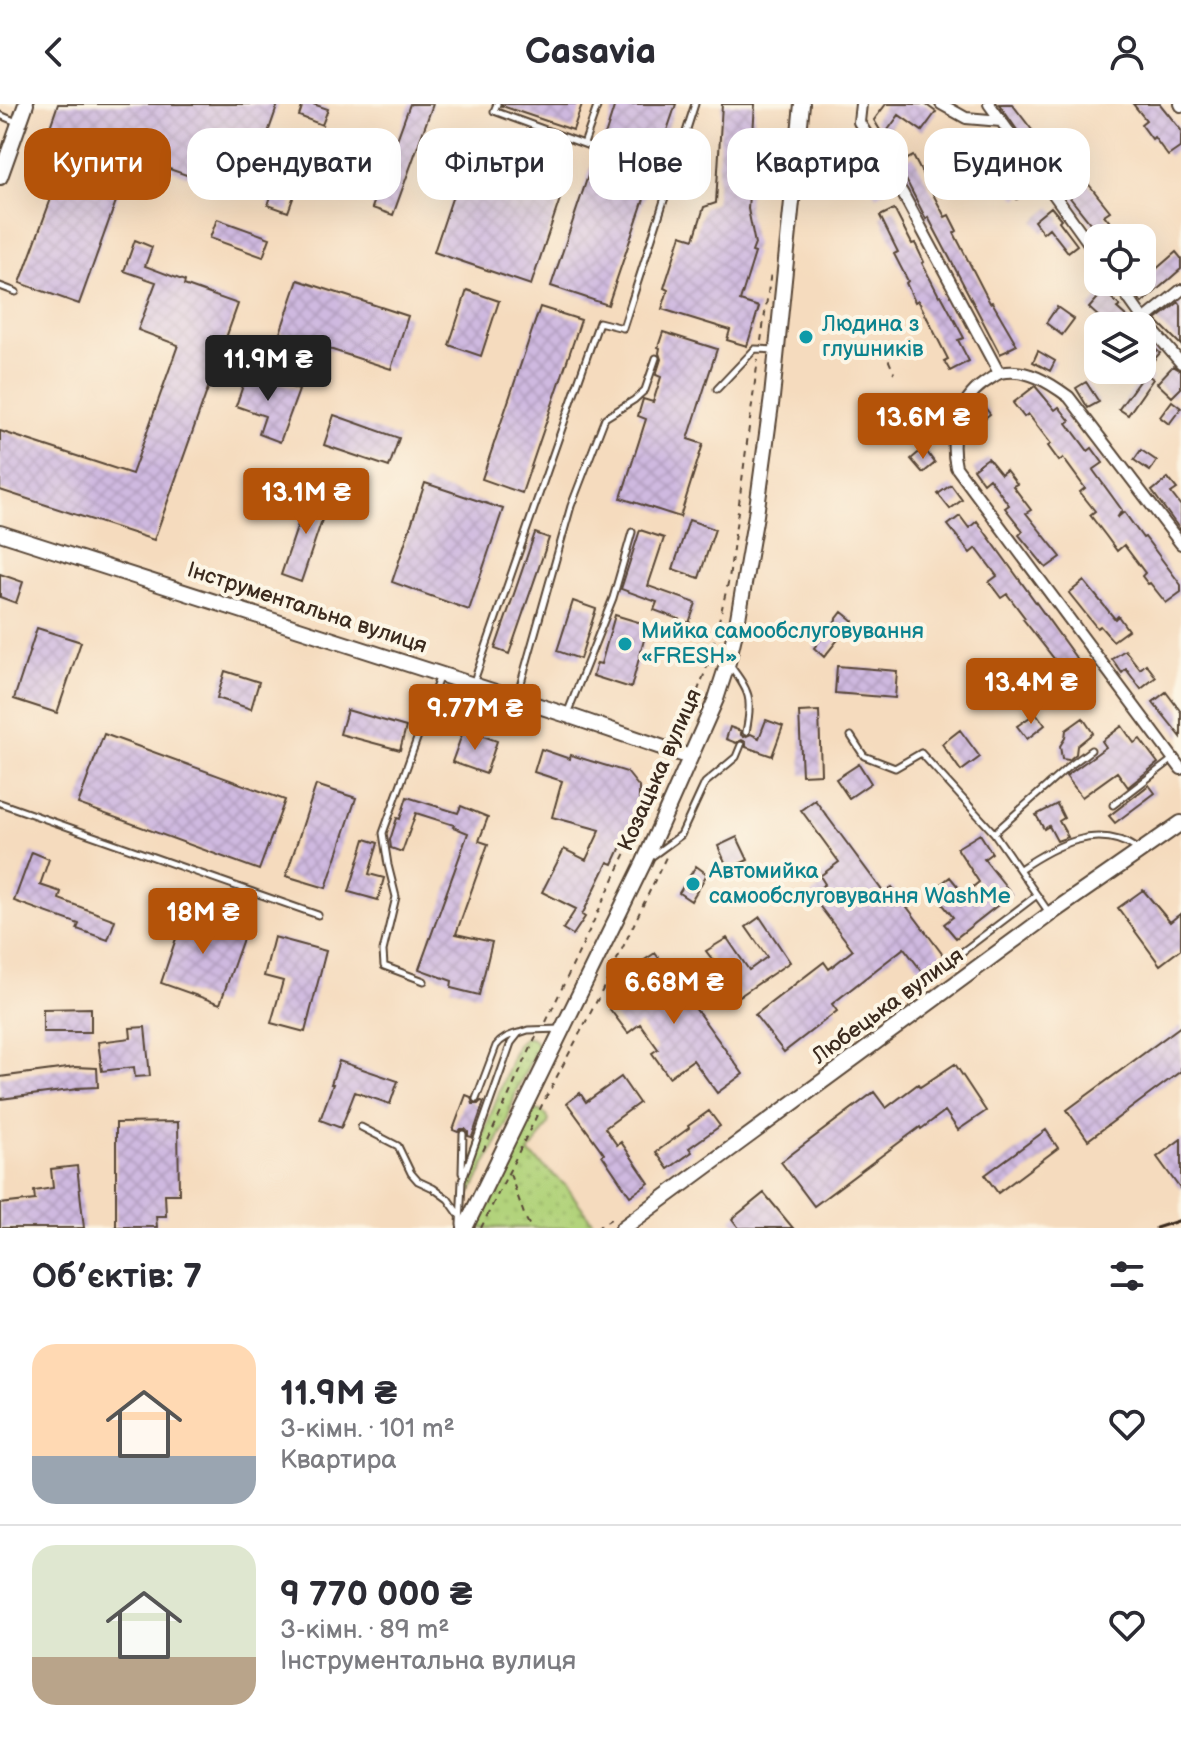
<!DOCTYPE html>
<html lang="uk">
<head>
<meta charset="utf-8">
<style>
	:root { --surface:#fff; --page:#f7f7f7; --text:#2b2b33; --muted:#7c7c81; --line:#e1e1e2; --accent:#b45309 }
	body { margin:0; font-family:"Balsamiq Sans",sans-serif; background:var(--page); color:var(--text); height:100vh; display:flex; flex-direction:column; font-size:30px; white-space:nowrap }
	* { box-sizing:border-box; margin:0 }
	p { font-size:26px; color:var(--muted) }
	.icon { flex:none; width:44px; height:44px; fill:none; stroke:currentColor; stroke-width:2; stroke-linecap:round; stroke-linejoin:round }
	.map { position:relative; height:1124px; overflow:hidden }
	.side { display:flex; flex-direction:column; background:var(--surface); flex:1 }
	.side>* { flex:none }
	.banner { position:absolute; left:24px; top:24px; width:1134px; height:72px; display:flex; gap:16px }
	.fabs { position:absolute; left:1084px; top:120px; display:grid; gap:16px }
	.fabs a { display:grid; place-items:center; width:72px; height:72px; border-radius:16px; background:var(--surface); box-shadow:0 8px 32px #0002; font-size:40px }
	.price { position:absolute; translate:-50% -68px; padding:0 18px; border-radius:8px; background:var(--accent); color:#fff; font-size:26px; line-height:52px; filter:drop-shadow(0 2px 4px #0008) }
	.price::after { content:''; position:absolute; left:50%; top:48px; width:24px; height:18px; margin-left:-12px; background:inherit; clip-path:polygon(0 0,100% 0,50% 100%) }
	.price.current { background:#222; color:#fff }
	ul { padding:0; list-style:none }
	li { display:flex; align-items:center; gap:24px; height:200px; padding:0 32px }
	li+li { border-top:2px solid var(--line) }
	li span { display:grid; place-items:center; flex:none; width:224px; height:160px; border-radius:24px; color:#555 }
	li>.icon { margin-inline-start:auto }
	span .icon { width:96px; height:96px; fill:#fffc; stroke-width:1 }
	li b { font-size:34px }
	h2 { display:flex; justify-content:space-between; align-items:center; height:96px; padding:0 32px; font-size:34px }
	.pill { padding:0 28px; border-radius:24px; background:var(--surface); box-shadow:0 8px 32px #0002; font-size:28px; line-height:72px }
	.pill.current { background:var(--accent); color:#fff }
	header { display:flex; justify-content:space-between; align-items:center; height:104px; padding:0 32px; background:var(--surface); font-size:36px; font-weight:700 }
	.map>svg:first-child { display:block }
	.grass { fill:url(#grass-dots); stroke:#767e4c; stroke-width:2 }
	.building { fill:url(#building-cross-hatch) }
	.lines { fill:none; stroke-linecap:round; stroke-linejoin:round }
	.lane-casing { stroke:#574536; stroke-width:9 }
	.street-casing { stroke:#574536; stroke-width:14 }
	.secondary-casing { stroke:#574536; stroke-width:18 }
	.path { stroke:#574536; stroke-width:2; stroke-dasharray:6 6; stroke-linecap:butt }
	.lane { stroke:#fff; stroke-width:5 }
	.street { stroke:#fff; stroke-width:10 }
	.secondary { stroke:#fff; stroke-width:14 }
	.rail { stroke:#3b2a1e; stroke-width:3 }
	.culture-dot { fill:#0f9aa8; stroke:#fcf5e5; stroke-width:3 }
	.labels { text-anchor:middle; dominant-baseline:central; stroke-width:8; stroke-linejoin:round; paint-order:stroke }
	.culture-label { font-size:22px; fill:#0d838f; stroke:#fcf5e5; text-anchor:start }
	.street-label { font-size:22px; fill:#3b2a1e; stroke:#fcf5e5 }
</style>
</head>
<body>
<header><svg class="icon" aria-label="back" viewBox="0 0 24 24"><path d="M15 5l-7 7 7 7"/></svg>Casavia<svg class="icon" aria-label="person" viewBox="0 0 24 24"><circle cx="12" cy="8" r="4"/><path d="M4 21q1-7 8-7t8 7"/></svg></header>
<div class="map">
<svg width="1181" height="1124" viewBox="0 0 1181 1124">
	<defs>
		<pattern id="grass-dots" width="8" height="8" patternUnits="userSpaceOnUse" patternTransform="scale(2)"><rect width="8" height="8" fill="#b2d37b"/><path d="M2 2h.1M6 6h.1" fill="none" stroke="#9ab56a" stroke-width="1.8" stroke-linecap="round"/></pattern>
		<pattern id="building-cross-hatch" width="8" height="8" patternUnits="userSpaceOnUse" patternTransform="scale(2)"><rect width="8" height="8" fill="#cfb9e0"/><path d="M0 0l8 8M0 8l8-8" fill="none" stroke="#b39fc0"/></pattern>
	</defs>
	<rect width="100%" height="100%" fill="#fcf5e5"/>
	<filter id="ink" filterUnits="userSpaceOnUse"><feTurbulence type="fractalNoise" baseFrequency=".0125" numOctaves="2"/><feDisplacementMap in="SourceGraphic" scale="16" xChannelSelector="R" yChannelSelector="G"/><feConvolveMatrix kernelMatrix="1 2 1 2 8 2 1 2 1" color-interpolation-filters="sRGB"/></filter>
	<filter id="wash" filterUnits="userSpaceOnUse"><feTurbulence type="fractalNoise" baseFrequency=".006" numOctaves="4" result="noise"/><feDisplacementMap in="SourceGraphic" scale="32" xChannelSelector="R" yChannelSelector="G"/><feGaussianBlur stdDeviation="1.8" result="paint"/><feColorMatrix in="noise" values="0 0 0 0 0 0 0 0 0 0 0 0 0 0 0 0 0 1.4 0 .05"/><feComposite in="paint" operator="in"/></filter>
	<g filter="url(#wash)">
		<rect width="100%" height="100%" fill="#f5dbbe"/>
		<!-- grass -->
		<path class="grass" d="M525,933l9,2 4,7 -22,45 -9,31 -36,71h-5l3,-20 48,-129z
			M535,1006c8,1 10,3 14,10l-2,6 -18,27 37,33 28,38 -5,4h-115l56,-116z"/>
		<g id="blocks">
			<!-- building -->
			<path class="building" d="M58,0h220l-32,92 -196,-69z
				M303,0h10l15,5 -6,16 -23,-9z
				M410,0h23l-40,111 -21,-7z
				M502,0h80l-9,26 -71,-24z
				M615,0h61l-19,56 -54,-18z
				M722,0h33l-7,105 7,35 -3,8 3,1 -15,48 19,6 -12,39 -20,-6 3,-10 -68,-21 6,-19 -4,-2 17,-53 13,4 10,-32 12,-4z
				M886,0h39l11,8 -14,19 -23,-16 -14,19 -5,-4 -6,-10z
				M999,0h13l27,35 -10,8z
				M1133,0h27l21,26v17l-13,9 -14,-19 -2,2 -11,-15 5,-4z
				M977,30l14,9 -14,19 -14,-10z
				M1010,44l7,9 -2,1 2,2 -11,9 -9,-11z
				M913,52l32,61 4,-2 8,16 -3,2 36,70 2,-1 25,43 -8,4 -1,-1 1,2 -9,4 -72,-137 -2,2 -28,-55z
				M466,53l97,33 -32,95 -97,-33z
				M66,54l58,21 -45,125 -59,-21z
				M594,54l57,20 -43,127 -57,-19z
				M1070,57l40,50 -6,4 19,23h-21l-50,-63z
				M878,64l12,20 -14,8 -11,-21z
				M280,68l20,7 -12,33 -20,-7z
				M1031,72l5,8 -19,15 -6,-7z
				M1051,103l10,12 -2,2 18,24 -9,7 -19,-24 -6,5 -9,-12z
				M894,105l18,35 3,-1 9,19 -2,1 17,33 2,-1 23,43 -6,2 11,21 -19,10 -6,-10 4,-2 -30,-59 -3,2 -9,-19 2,-2 -14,-27 4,-2 -18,-36z
				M217,115l53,19 -7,19 -53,-19z
				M135,136l17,7 -7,19 40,15 -1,4 54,19 -84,236 -154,-50v-59l132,43 46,-129 -40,-15 18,-48 -32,-11z
				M1176,148l5,6v11l-39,34 -13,-18 3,-3h10v-26l12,15z
				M298,176l110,36 -17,53 -111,-36z
				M467,186l32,11 -18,55 -32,-11z
				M1104,187l16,15 -3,2 20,18h-28l-20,-18z
				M1179,198l2,3v40l-25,-25z
				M540,203l41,13 -59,173 -40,-14z
				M1057,203l17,12 -12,16 -16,-12z
				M663,228l54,17 -29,90 15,5 -23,73 -59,-19 25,-79 -8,-3 5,-17 10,3 8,-25 -5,-2 5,-16 -2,-6 1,-5 -2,-1z
				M1142,233l18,16 -18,20z
				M1038,247l17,10 -5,10 -17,-9z
				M1173,262l8,5v17l-9,9 -15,-14z
				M248,267l51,19 -19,52 -21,-8 6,-18 -29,-10z
				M1145,269l8,6 -25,36 -9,-6z
				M1086,278l13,20 -11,6 -12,-20z
				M1035,282l20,24 4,-3 11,14 -3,2 21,28 4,-3 11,15 -10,7 29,40 -5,8 7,-6 19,26 2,-1 36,48v7l-15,11 -16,-20 -2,1 -6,-8 3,-3 -21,-28 -7,6 -11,-15 -16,-21 5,-4 -15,-19 5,-4 -22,-30 -4,3 -11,-15 3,-2 -23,-30 -4,3 -11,-14z
				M1172,297l9,7 -12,16 -9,-7z
				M935,299l14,5 -7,18 -13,-5z
				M984,302l6,8 -17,13 -6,-8z
				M334,311l65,23 -10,29 -65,-22z
				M924,344l11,15 -12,10 -12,-14z
				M1141,346l16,11 -7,10 -16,-11z
				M988,354l13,16 5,-4 11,14 -4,2 18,24 -5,3 35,44 -15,11 -27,-33 4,-4 -18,-23 4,-3 -20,-27 -6,5 -10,-14z
				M1168,374l9,11 -6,4 10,13v25l-29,-40z
				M425,379l78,26 -34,101 -77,-28z
				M951,381l11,15 -12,9 -12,-15z
				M310,385l20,7 -29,86 -20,-7z
				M960,412l9,12 8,-7 115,159 -18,13 -23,-29 4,-4 -32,-41 2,-1 -18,-24 -6,4 -12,-16 8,-6 -21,-28 -6,5 -22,-28z
				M689,416l26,9 -16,49 -26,-9z
				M640,426l24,8 -16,48 48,17 -7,20 -35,-13 3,-8 -36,-13z
				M535,429l14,5 -40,116 -14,-5z
				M0,470l23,8 -7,21 -16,-6z
				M1084,477l31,38 3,-3 10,14 -15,11 -13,-15 -3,2 -28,-35z
				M573,497l23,8 -16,50 -23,-8z
				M842,508l11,9 -29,36 -10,-9z
				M615,511l33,10 -17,63 -38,-12 4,-13 4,1z
				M37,524l44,14 -24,71 -43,-14z
				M1125,546l15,19 6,-5 10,13 -15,12 -15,-20 -4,4 -10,-14z
				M837,562l60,5 -2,27 -60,-5z
				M225,567l34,11 -8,27 -34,-11z
				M1166,588l15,20v25l-28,-35z
				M347,606l59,17 -6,23 -60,-16z
				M819,607l2,63 -19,1 -3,-63z
				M1036,609l9,12 -18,14 -10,-13z
				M1083,614l10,15 -16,13 -1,8 -7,6 -7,-1 -2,-13 5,-8 1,-8z
				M766,616l17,6 -11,30 -26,-9v-5l-4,-2 -6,3 -10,-4 4,-12 11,4v4l3,2 7,-3 8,4z
				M1122,622l12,17 6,-4 18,24 -30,24 -11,-15 -35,25 -16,-21 40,-29 -4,-6z
				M464,625l33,12 -11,33 -34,-12z
				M960,626l20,27 -19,14 -19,-27z
				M104,630l181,66 -26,70 -181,-66z
				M541,645l29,10 1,-4 56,17 12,15v12l3,2 -29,63 -5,-2 -26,53 3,2 -12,18 -10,-6 13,-20 -34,-17 22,-43 22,11 14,-30 -48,-13 10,-36 -28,-9z
				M859,660l12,19 -22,15 -13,-19z
				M316,681l40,13 -30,90 -40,-12z
				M1149,681l6,8 -40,30 -6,-7z
				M407,693l51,16 3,-7 27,11 -9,24 9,3 -32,90 36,8 -13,53 -28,-7 1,-7 -33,-12 49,-136 -15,-6 1,-2 -38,-12 -14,39 -11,-4 -1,-8 7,-22 3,1z
				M815,696l69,93 8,-6 57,76 -21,16 -24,-31 -72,56 5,7 -53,41 -29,-37 69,-53 5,7 24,-19 -42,-55 14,-11 -5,-8 19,-14 -38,-52z
				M1057,700l7,14 -5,3 9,16 -11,4 -8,-15 -5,3 -8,-14z
				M980,730l12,19 -8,6 28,35 -56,44 -12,-14 9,-7 -21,-26 18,-14 14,17 15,-12 -22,-34z
				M737,733l11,23 -20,9 -10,-23z
				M365,735l13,4 -9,31 15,4 -6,22 -29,-8z
				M32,748l17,7 -9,26 21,7 -2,7 56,21 -7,20 -31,-11 2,-5 -65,-23z
				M696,762l11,8 -16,27 -12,-8z
				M1143,786l27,32 11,-9v36l-21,16 -42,-57z
				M186,805l60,21 -26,74 -59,-21z
				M760,813l30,45 -50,34 -34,-45 21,-13 22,32 18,-13 -21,-30z
				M274,833l52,14 -21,81 -34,-9 12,-42 -19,-5z
				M655,849l88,121 -26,19 -24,-33 -24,17 -17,-24 6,-4 -18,-25 -12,9 -19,-25 29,-22 -3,-4 12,-8 -7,-11z
				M91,904v24h-48v-23z
				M1181,922v45l-93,69 -21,-30z
				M145,923l5,49 -15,1 -1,-10 -32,4 -4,-29 33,-4 -1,-10z
				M339,957l59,20 -8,23 -35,-12 -14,36 -21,-8 13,-36h-2z
				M955,960l31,47 -28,19 -13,-19 -24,18 -1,-2 -106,79 -33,-44 93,-70 12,16 32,-24 2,3z
				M75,963l22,1 1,19 -21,1 1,1 -78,10v-22z
				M621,973l18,26 -34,25 12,17 4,-3 28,41 -19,13 -28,-41 2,-1 -37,-51 13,-10 6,9z
				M466,991l5,2 2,7h5l3,-3 3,1 -12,35 -4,-1v-4l-3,-3h-4l-3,3 -5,-2z
				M709,1007l11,15 -31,22 3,4 -24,17 -12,-17 33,-24 -1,-2z
				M178,1018l1,72h-14l1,22h-10l1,11h-41v-104z
				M1046,1026l12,18 -60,45 -13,-18z
				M1181,1035v51l-24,-33z
				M77,1062l7,62h-84v-24l35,-4 -1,-9 19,-3 -2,-19z
				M764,1089l29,35h-54l-7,-9z"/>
		</g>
	</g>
	<g filter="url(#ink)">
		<use href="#blocks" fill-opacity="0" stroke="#574536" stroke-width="2"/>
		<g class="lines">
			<!-- lane casing -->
			<g class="lane-casing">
				<path id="lane" d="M497,0l-3,7 177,65
					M0,11l19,8
					M584,40l14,-40
					M0,182l16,6
					M717,285l38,-40 21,1
					M729,560c21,28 24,34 17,68
					M473,580l126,-362 24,6 72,-224
					M517,593l54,-191 34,-88 29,-18 11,-10 11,-32
					M567,610l46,-116 19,-66
					M851,632l13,20 31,12 26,-15 73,80 56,81
					M0,699l318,112
					M1113,701l60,-46
					M994,729l73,-65 24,-18
					M651,753l30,-22 24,-52 31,-26 5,-12
					M1020,765c34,-23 78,-47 117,-20
					M962,848l75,-57
					M424,877l-40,-15 -1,-15 13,-54 -8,-32 -5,-32 57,-158
					M476,995l20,-53c6,-8 13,-10 22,-13
					M361,1023l37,19 13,27 7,8 15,7 15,11 12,17
					M462,1069l1,-39
					M460,1121l2,-44 49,-138 8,-10 9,-3 33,-1"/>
			</g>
			<!-- street casing -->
			<g class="street-casing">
				<path id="street" d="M861,0l-2,18 44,72 96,179
					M941,0l25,14 35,3
					M989,0l109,152
					M1180,0l1,2
					M1117,178l27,38 37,43
					M1144,216l37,-30
					M1181,440l-112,-147c-19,-14 -43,-30 -69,-24 -5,2 -11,7 -16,10 -26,18 -35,54 -28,84l225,302"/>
			</g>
			<!-- secondary casing -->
			<g class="secondary-casing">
				<path id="secondary" d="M0,73l26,-73
					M0,429l567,182 123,42
					M465,1124l179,-366 72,-163 12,-37 9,-38 19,-109 16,-118 30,-293
					M623,1124l427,-314 131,-91"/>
			</g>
			<!-- path -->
			<path class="path" d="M761,237l10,-69
				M882,247l4,3 8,19
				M680,632l29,-74 20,-83 29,-220
				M546,918l119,-252
				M483,1047l53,-114
				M510,1070l15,43 6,11
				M481,1124l61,-123 60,-114 64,-134
				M596,1124l20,-12"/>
			<!-- lane -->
			<use href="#lane" class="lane"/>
			<!-- street -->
			<use href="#street" class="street"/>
			<!-- secondary -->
			<use href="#secondary" class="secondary"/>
			<!-- rail -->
			<path class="rail" d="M1156,1124l25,-8"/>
		</g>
	</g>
	<!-- markers -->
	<g class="culture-dot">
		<circle cx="806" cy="233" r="8"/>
		<circle cx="625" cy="540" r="8"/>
		<circle cx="693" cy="780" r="8"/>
	</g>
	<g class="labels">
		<!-- culture labels -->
		<g class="culture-label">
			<text x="822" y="220">Людина з<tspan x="822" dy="25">глушників</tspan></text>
			<text x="641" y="527">Мийка самообслуговування<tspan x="641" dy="25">«FRESH»</tspan></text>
			<text x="709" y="767">Автомийка<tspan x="709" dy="25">самообслуговування WashMe</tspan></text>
		</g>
		<!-- street labels -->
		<g class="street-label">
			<text transform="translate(307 504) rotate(18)">Інструментальна вулиця</text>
			<text transform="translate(660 666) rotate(-66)">Козацька вулиця</text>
			<text transform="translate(888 902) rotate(-36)">Любецька вулиця</text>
		</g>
	</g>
</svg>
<div class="fabs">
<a><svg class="icon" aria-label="locate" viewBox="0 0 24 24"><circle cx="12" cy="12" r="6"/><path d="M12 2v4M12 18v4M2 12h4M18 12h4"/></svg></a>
<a><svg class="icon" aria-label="layers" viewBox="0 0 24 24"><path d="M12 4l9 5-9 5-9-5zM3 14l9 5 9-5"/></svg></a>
</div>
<b class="price current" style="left:268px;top:299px">11.9M ₴</b>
<b class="price" style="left:923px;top:357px">13.6M ₴</b>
<b class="price" style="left:306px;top:432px">13.1M ₴</b>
<b class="price" style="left:1031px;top:622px">13.4M ₴</b>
<b class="price" style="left:475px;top:648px">9.77M ₴</b>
<b class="price" style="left:203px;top:852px">18M ₴</b>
<b class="price" style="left:674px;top:922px">6.68M ₴</b>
<div class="banner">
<a class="pill current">Купити</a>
<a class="pill">Орендувати</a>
<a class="pill">Фільтри</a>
<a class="pill">Нове</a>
<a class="pill">Квартира</a>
<a class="pill">Будинок</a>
</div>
</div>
<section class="side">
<h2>Об’єктів: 7<svg class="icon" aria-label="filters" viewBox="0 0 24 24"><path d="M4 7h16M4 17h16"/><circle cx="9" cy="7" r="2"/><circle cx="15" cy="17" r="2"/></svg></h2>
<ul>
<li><span style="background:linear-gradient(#ffd9b3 70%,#9aa5b1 0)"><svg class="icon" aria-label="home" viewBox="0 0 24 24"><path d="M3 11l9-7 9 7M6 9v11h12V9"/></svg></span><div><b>11.9M ₴</b><p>3-кімн. · 101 m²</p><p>Квартира</p></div><svg class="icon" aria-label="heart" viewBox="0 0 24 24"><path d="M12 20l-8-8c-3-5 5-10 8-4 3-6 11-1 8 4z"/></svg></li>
<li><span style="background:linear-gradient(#dfe7d0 70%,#b9a48a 0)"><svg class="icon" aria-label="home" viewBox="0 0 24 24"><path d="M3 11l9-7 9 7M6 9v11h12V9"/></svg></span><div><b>9 770 000 ₴</b><p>3-кімн. · 89 m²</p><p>Інструментальна вулиця</p></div><svg class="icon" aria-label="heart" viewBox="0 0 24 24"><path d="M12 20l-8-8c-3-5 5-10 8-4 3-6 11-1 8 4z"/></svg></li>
</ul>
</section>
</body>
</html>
